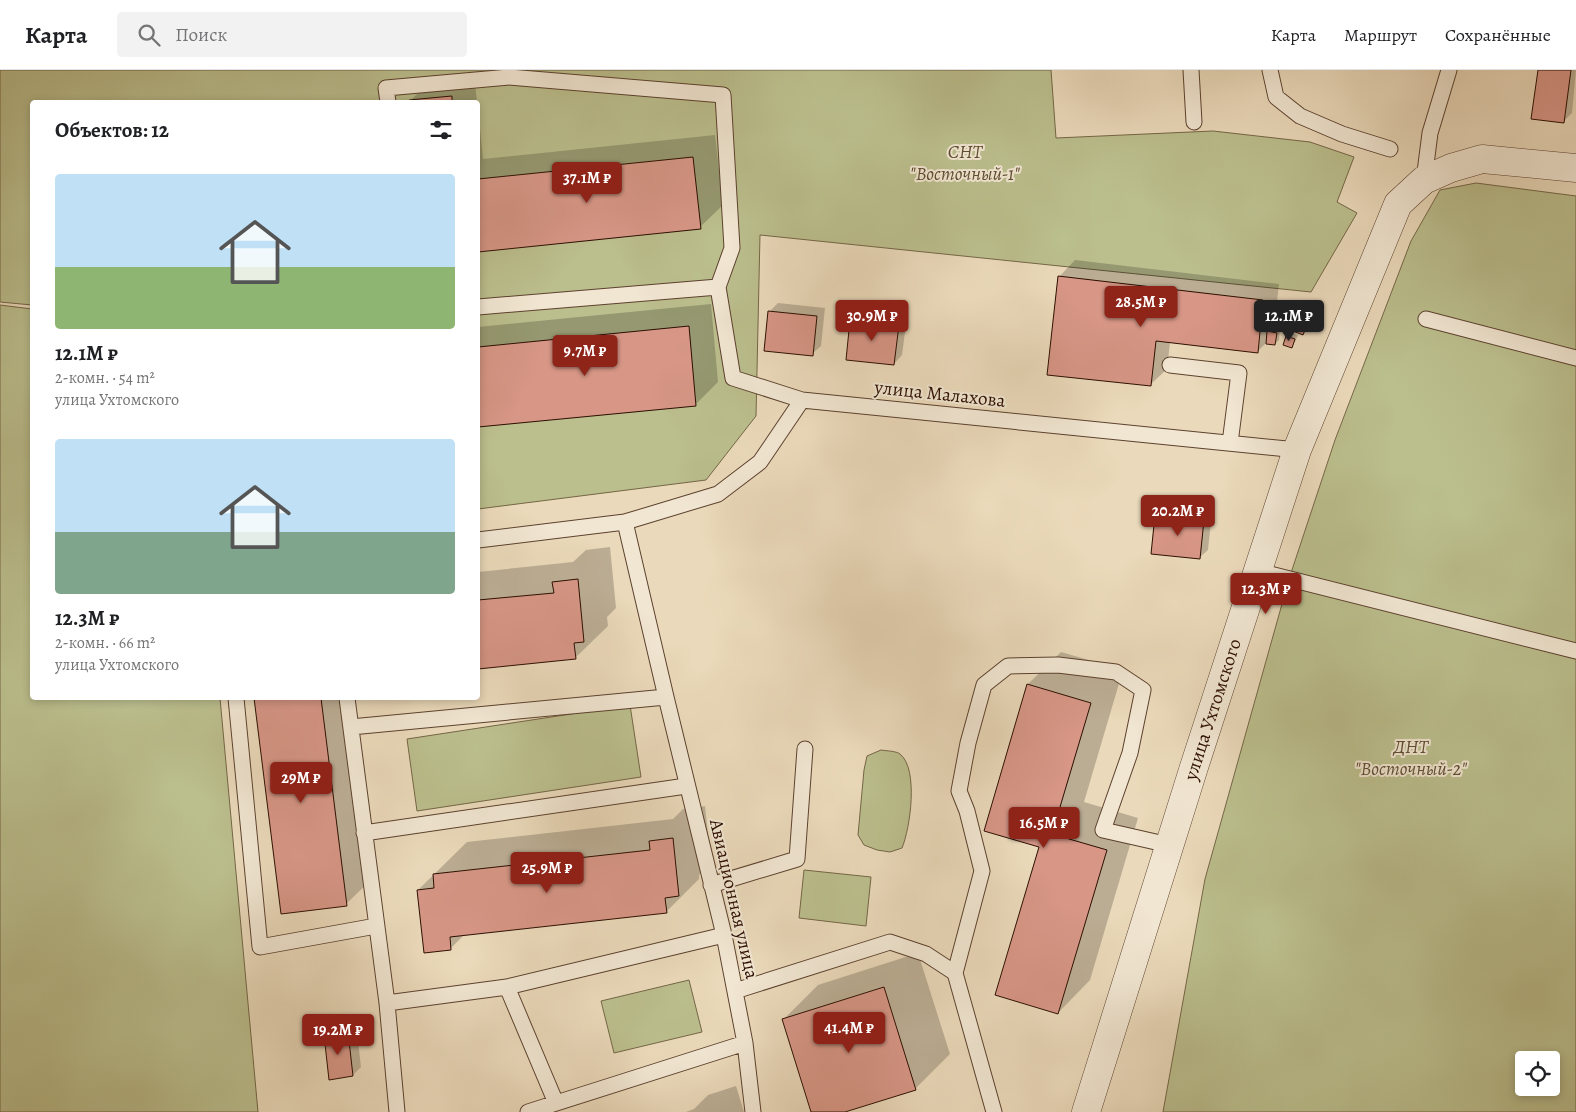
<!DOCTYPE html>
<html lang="ru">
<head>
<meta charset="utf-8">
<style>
	:root { --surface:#fff; --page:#f2f2f2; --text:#202124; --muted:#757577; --line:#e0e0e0; --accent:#8f2418 }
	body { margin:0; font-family:Alegreya,serif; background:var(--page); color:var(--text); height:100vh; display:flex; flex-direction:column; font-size:19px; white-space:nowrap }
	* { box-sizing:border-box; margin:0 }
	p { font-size:16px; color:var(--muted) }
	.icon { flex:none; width:28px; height:28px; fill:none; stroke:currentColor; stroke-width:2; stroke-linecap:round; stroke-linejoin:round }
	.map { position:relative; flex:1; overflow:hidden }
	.sheet { position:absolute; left:30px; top:30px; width:450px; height:600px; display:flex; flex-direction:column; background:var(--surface); border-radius:5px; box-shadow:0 2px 8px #0003 }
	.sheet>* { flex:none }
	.fabs { position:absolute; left:1515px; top:981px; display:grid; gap:10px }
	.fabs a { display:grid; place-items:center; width:45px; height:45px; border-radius:5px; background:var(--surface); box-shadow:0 2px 8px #0003; font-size:25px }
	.price { position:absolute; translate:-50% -42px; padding:0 11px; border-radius:5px; background:var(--accent); color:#fff; font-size:16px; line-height:32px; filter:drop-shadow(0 1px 2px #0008) }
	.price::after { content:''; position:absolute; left:50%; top:30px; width:15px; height:11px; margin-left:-8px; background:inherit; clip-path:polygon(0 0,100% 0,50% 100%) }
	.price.current { background:#222; color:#fff }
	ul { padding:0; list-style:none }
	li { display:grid; align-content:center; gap:10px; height:265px; padding:0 25px }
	li span { display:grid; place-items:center; height:155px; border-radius:5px; color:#555 }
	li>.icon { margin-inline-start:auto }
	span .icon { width:90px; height:90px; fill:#fffc; stroke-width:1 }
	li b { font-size:21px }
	h2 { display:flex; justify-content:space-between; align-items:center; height:60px; padding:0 25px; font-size:21px }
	header { display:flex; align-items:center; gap:30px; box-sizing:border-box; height:70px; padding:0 25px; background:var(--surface); border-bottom:1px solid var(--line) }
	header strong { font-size:24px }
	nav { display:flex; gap:28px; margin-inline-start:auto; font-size:18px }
	.search { width:350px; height:45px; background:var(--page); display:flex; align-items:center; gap:12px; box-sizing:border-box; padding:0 18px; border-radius:5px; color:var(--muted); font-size:19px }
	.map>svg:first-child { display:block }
	.green { fill:#bbbe8d; stroke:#746646; fill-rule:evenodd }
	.shadow { fill:#0003 }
	.building { fill:#d79686; stroke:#2c0e00 }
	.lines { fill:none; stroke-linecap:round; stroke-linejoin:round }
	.service-casing { stroke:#5c412e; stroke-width:17 }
	.minor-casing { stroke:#5c412e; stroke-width:29 }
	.service { stroke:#f1e6d2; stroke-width:15 }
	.minor { stroke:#f1e6d2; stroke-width:28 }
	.labels { text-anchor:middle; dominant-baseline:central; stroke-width:4; stroke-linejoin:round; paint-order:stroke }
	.park-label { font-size:19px; font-style:italic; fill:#5e4c31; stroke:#f1e6d2 }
	.street-label { font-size:19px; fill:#2c0e00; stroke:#f1e6d2 }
</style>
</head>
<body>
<header>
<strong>Карта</strong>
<div class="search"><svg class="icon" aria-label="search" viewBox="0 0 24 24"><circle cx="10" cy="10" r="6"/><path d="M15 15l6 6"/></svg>Поиск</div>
<nav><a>Карта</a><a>Маршрут</a><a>Сохранённые</a></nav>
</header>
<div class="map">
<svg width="1576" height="1042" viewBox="0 0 1576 1042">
	<rect width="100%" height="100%" fill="#ead9ba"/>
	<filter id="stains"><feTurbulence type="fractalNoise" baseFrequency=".004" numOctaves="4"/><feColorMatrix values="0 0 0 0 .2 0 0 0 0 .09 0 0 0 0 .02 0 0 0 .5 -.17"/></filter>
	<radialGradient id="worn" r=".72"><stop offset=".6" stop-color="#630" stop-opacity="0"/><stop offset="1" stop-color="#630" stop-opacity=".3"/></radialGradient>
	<!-- green -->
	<path class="green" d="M0,0h1051l5,68 157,-7 97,11 44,15 -17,45 20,11 -46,79 -551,-57 -4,181 -50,64 -228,29v-407h-446v203l-32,-3z
		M1476,113l100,13v916h-413l42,-233 84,-300 46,-139 76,-199 29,-51zM1524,990h27v28h-27z
		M0,235l32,4v389h188l38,414h-258z
		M630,635l11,72 -224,34 -10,-72z
		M881,680c6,1 15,1 19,4 19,15 10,75 2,94l-12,4 -13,-2 -13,-5 -6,-10 6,-65 3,-14z
		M804,800l67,7 -5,49 -67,-8z
		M689,910l13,52 -88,21 -13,-52z"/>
	<!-- shadow -->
	<path class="shadow" d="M1539,0h37l-4,43 -8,8z
		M474,4l3,28h-66l-1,-1 23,-23z
		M478,37l5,52 232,-24 8,70 -23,22 -222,23z
		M1075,190l204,24 -5,44 6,1 -1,11 -4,4 -9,-1 -9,9 -87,-10 -3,27 -17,16 -91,-108z
		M778,233l47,5 -4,38 -9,8 -43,-42z
		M711,234l7,78 -22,22 -218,22v-99z
		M1302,234l13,5 -8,21 -4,4 -13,-6 8,-20z
		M859,242l48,5 -5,38 -8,9 -43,-43z
		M1291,263l7,2 -3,7 -4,4 -4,-9z
		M1165,437l47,5 -4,38 -9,8 -43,-43z
		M610,477l6,61 -9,9 1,9 -33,32 -97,9v-95l95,-10 13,-12z
		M1061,582l62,18 -39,132 54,16 -48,162 -32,33 -18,-167 -55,-16 43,-146z
		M255,628h91l23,184 -23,22 -64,9z
		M705,736l6,57 -12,12v4l-32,32 -202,23 -15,15 -32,-59 49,-48 206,-23 10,-10z
		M918,883l32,101 -35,35 -74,23h-28l-29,-93 34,-34z
		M356,954l5,43 -8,8 -28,-40 9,-8z
		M736,1016l8,26h-58l8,-3 14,-14z"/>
	<!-- building -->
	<path class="building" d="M1538,0h33l-7,53 -33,-4z
		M452,26v6h-43v-2z
		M693,87l8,72 -223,23v-73z
		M1058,206l205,24 -5,53 -102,-12 -5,45 -104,-11z
		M1297,237l15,6 -9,22 -15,-6z
		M768,241l49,5 -4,40 -49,-5z
		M850,250l49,5 -5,40 -48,-5z
		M689,256l7,80 -218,21v-80z
		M1267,261l10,2 -2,12 -9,-1z
		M1286,266l9,3 -3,9 -9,-3z
		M1155,445l49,5 -4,39 -49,-5z
		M578,509l6,63 -10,1 2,16 -98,10v-69l76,-7 -2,-11z
		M1027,614l64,19 -39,131 55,16 -49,164 -63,-19 44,-148 -55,-16z
		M254,628h67l26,208 -66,8z
		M673,768l6,58 -14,2 2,15 -217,24 1,13 -27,3 -7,-63 17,-2 -1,-14 217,-24 -1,-9z
		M884,917l32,103 -71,22h-34l-29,-93z
		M348,962l5,44 -24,4 -5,-45z"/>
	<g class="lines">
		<!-- service casing -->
		<g class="service-casing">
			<path id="service" d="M1191,0l3,52
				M1270,0l6,27 24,19 42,18 48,15
				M388,32l-2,-14 123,-11 214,18 9,153 -14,39 15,91 69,22
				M1424,110l6,-47 19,-63
				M478,237l240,-20
				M1426,249l150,39
				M1170,295l69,8 -9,70
				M625,452l93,-28 42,-32 42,-62 495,50
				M1258,501l318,80
				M666,627l58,238 21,108 8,69
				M236,628l24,249 116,-21
				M347,628l40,305 10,109
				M351,657l315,-30 -41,-175 -147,18
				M364,763l322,-47
				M711,815l86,-26 8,-110
				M955,903l27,-102 -15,-60 -8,-20 9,-48 16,-58 24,-19 50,-1 58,7 27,18 -13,63 -27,77 66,15
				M507,917l217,-52
				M735,921l155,-49 36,12 29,19 39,139
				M387,933l120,-16 49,116
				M528,1042l217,-69"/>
		</g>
		<!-- minor casing -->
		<g class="minor-casing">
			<g id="minor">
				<path id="s1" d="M1086,1042l108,-345 103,-317 101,-246 26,-24 27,-12 31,-9 94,9"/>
			</g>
		</g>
		<!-- service -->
		<use href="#service" class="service"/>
		<!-- minor -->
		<use href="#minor" class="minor"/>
	</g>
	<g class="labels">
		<!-- park labels -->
		<g class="park-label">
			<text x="965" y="82">СНТ<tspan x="965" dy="22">"Восточный-1"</tspan></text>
			<text x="1411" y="677">ДНТ<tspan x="1411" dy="22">"Восточный-2"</tspan></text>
		</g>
		<!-- street labels -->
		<g class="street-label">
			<text transform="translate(940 324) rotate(6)">улица Малахова</text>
			<text stroke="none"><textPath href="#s1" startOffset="422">улица Ухтомского</textPath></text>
			<text transform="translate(734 829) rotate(77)">Авиационная улица</text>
		</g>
	</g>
	<rect width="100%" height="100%" filter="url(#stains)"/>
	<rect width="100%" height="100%" fill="url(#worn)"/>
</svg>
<div class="fabs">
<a><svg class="icon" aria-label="locate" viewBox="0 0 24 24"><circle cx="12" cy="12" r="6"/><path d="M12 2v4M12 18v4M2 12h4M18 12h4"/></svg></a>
</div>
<b class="price" style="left:587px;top:134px">37.1M ₽</b>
<b class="price" style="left:1141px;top:258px">28.5M ₽</b>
<b class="price" style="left:872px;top:272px">30.9M ₽</b>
<b class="price current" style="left:1289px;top:272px">12.1M ₽</b>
<b class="price" style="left:585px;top:307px">9.7M ₽</b>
<b class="price" style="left:1178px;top:467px">20.2M ₽</b>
<b class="price" style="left:1266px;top:545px">12.3M ₽</b>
<b class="price" style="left:301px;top:734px">29M ₽</b>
<b class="price" style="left:1044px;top:779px">16.5M ₽</b>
<b class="price" style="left:547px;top:824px">25.9M ₽</b>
<b class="price" style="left:849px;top:984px">41.4M ₽</b>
<b class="price" style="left:338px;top:986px">19.2M ₽</b>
<section class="sheet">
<h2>Объектов: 12<svg class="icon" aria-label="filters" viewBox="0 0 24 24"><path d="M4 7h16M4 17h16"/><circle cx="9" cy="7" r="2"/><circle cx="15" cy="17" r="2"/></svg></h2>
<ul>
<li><span style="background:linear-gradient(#bfe0f5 60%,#8fb573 0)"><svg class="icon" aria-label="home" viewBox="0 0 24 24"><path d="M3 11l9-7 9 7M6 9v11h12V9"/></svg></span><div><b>12.1M ₽</b><p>2-комн. · 54 m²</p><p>улица Ухтомского</p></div></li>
<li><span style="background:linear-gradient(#bfe0f5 60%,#7fa58c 0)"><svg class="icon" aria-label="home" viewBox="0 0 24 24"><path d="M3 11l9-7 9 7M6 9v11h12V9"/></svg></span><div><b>12.3M ₽</b><p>2-комн. · 66 m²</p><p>улица Ухтомского</p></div></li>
</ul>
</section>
</div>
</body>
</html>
